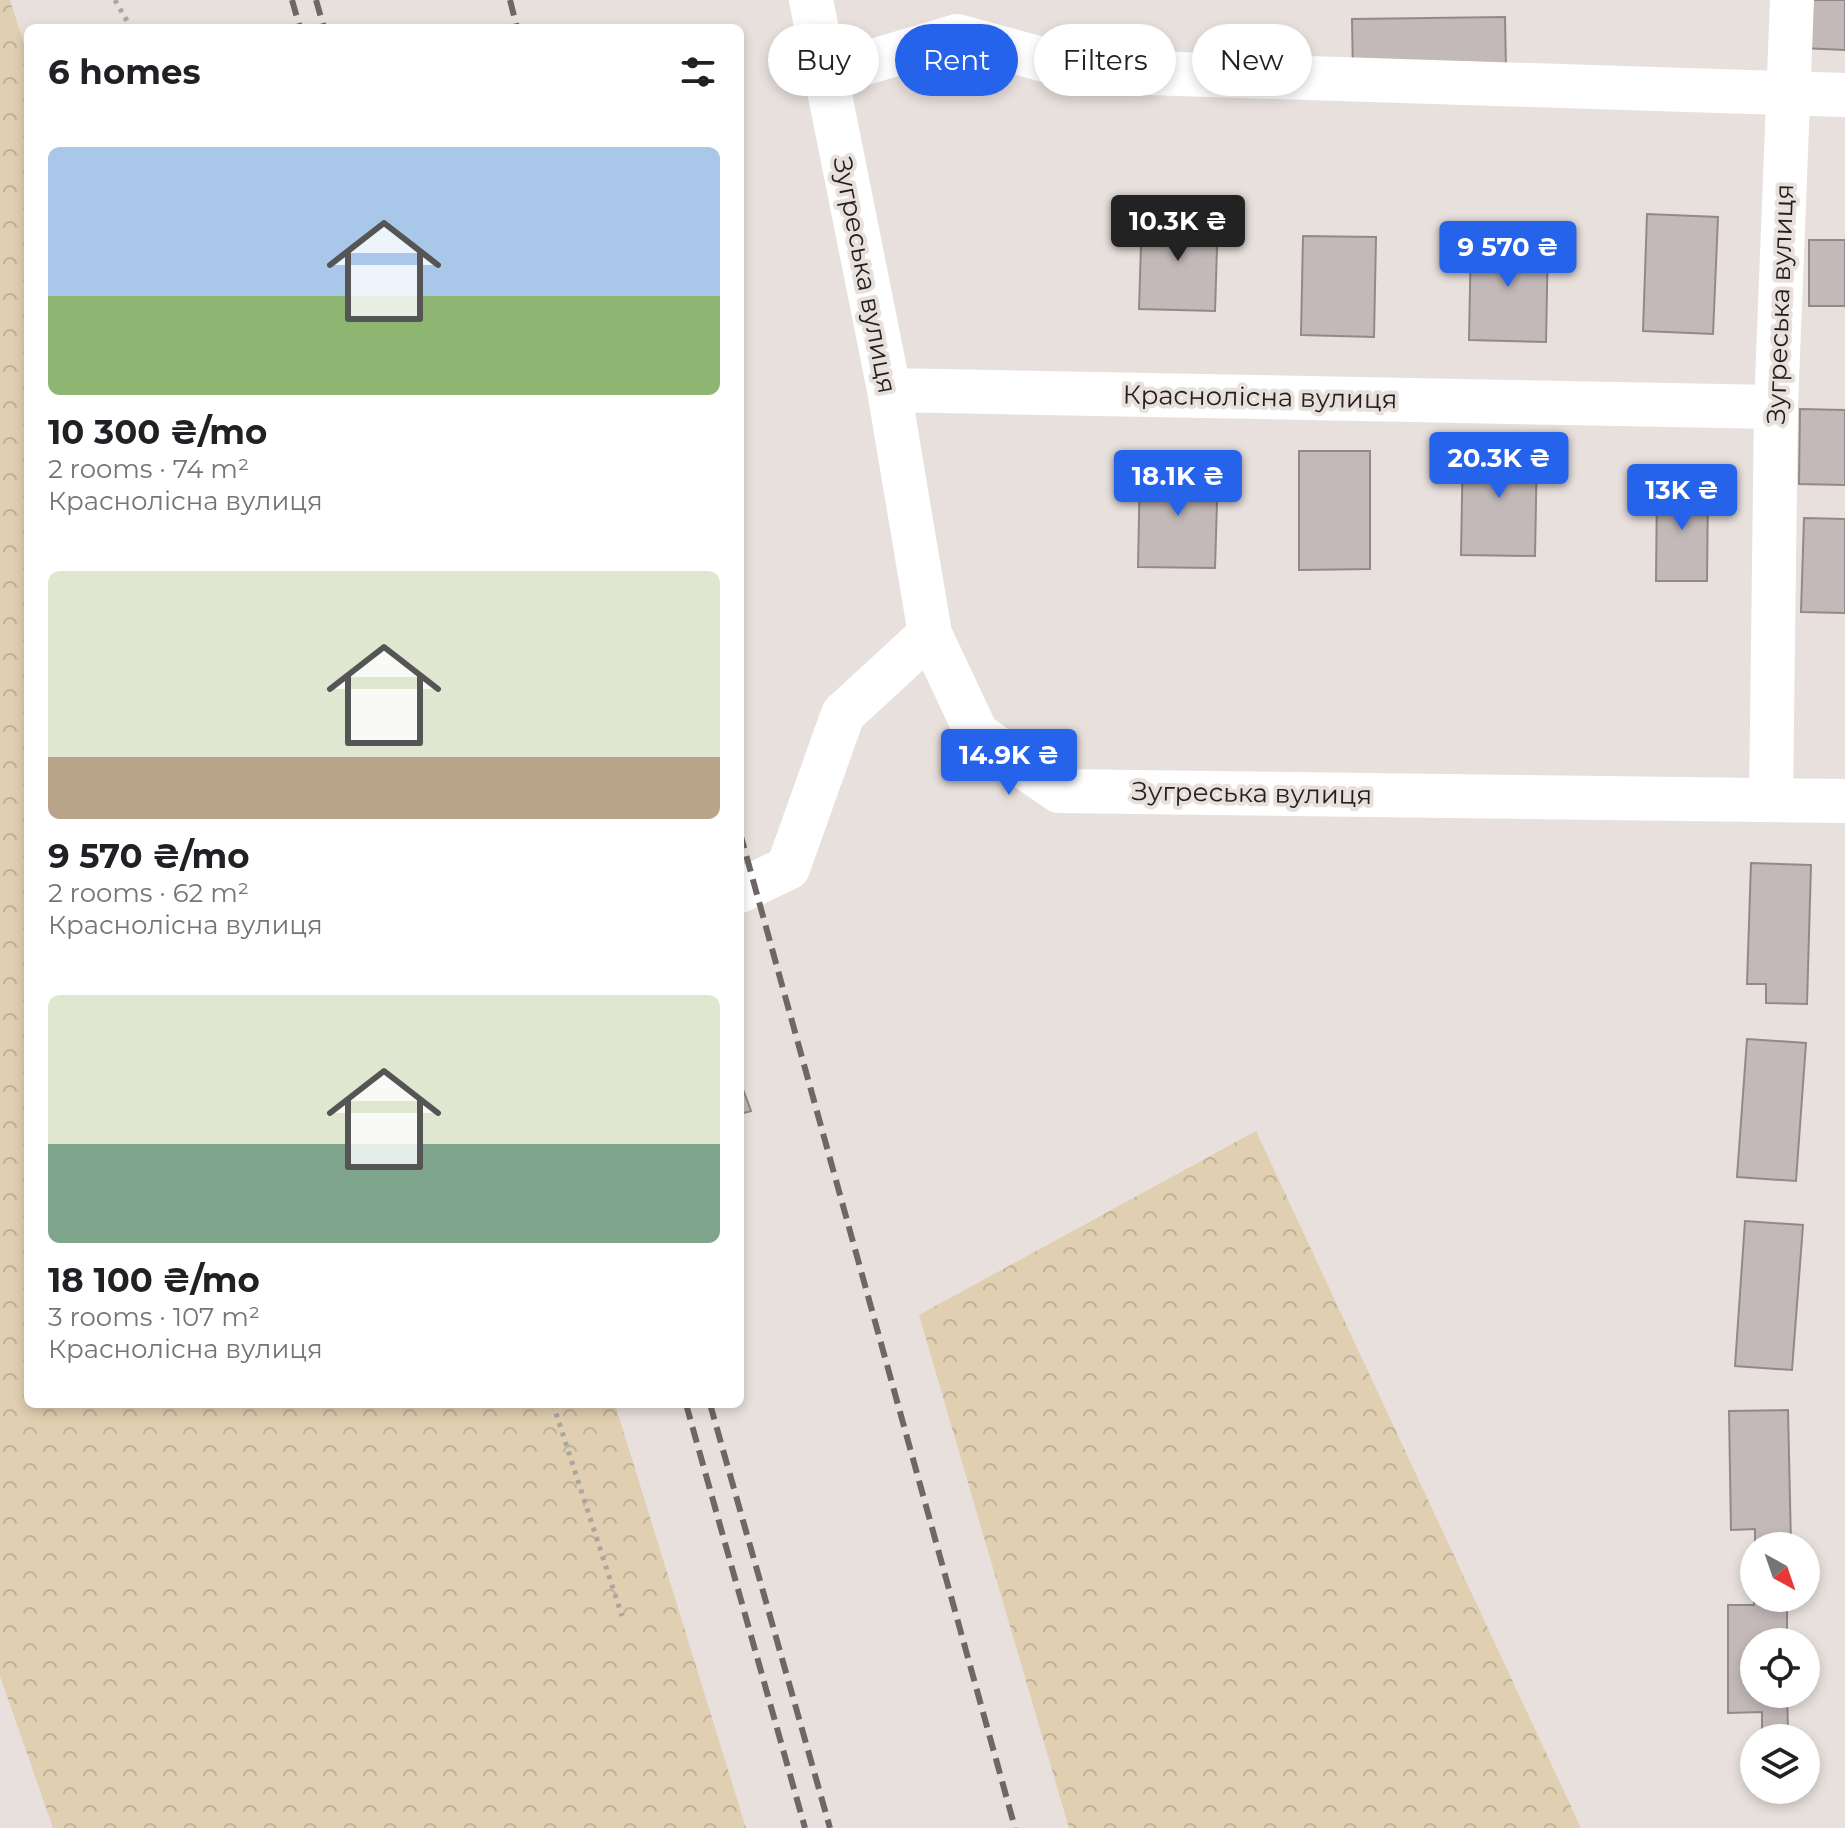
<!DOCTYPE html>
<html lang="en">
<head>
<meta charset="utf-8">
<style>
	:root { --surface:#fff; --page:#f2f2f2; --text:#202124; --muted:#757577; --accent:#2563eb }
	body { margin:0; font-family:Montserrat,sans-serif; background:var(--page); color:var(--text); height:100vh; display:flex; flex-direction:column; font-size:30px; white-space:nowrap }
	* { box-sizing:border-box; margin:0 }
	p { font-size:26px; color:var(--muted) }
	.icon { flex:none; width:44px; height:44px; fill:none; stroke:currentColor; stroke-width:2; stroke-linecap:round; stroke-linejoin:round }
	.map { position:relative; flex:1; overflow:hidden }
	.drawer { position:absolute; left:24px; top:24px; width:720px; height:1384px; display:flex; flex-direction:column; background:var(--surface); border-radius:12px; box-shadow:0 4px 12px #0003 }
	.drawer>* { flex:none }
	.top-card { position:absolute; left:768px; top:24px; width:760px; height:72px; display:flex; gap:16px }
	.needle { width:52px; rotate:140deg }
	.buttons { position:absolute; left:1740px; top:1532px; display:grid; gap:16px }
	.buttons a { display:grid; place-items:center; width:80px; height:80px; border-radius:50%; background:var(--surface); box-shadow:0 4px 12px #0003; font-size:40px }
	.price { position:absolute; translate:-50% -68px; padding:0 18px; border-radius:8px; background:var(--accent); color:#fff; font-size:26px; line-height:52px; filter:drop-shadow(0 2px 4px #0008) }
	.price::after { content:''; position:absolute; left:50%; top:48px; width:24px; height:18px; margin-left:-12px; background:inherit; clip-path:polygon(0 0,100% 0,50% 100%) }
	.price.on { background:#222; color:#fff }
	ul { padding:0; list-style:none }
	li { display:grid; align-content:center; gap:16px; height:424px; padding:0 24px }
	li span { display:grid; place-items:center; height:248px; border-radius:12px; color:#555 }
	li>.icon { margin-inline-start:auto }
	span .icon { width:144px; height:144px; fill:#fffc; stroke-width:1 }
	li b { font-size:34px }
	h2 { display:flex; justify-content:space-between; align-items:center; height:96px; padding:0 24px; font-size:34px }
	.chip { padding:0 28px; border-radius:36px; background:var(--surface); box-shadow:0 4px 12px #0003; font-size:28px; line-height:72px }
	.chip.on { background:var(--accent); color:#fff }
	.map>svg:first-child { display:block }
	.forest { fill:url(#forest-crowns) }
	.building { fill:#c3b9b8; stroke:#928988; stroke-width:2 }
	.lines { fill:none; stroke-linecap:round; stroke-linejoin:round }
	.path { stroke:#aca6a2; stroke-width:5; stroke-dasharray:4 6; stroke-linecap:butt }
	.minor { stroke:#fff; stroke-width:44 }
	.rail { stroke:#6d6865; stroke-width:6; stroke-dasharray:16 8; stroke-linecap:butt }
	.labels { text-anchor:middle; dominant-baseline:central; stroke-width:8; stroke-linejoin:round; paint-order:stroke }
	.street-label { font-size:26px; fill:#221f1d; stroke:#e8e0dc }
</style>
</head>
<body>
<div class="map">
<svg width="1845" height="1828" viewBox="0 0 1845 1828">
	<defs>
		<pattern id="forest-crowns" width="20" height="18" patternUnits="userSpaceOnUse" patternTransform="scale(2)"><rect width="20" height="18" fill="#e0cfb1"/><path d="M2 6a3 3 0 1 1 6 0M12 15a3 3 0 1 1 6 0" fill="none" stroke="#c0b198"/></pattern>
	</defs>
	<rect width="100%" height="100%" fill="#e8e0dc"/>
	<!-- forest -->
	<path class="forest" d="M0,0h10l18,56v1348h587l131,424h-693l-53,-152z
		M1256,1131l325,697h-512l-150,-513z"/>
	<!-- building -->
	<path class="building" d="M1804,0h41v50l-43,-2z
		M1505,17l1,55 -153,3 -1,-56z
		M1142,214l76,3 -3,94 -76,-2z
		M1647,214l71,3 -5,117 -70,-3z
		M1303,236l73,1 -2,100 -73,-2z
		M1471,236l77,2 -2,104 -77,-2z
		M1809,240h36v66h-36z
		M1800,409l45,1v75l-46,-1z
		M1463,444l74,1 -2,111 -74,-1z
		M1299,451h71v118l-71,1z
		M1140,468l78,2 -3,98 -77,-1z
		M1657,484h51l-1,97h-51z
		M1804,518l41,1v94l-44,-1z
		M1751,863l60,2 -4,139 -41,-1v-19h-19z
		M1747,1039l59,4 -10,138 -59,-4z
		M740,1081l11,30 -11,3z
		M1745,1221l58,4 -11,145 -57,-4z
		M1788,1410l3,136h-36v-17l-24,1 -2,-119z
		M1754,1588v10h33v44h-33v52h33l1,36h-26v-18l-34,1v-108h26z"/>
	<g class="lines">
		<!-- path -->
		<path class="path" d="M115,0l16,28
			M553,1404l69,212"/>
		<!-- minor -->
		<path class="minor" d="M811,0l78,390 41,244 47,100 82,57 786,10
			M825,75l132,-39 128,35 760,24
			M889,390l887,17
			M1771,800l5,-393 16,-407
			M740,891l48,-23 55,-154 87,-80"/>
		<!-- rail -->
		<path class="rail" d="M292,0l8,28
			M316,0l8,28
			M510,0l7,28
			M740,833l275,995
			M686,1404l119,424
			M710,1404l120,424"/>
	</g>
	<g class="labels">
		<!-- street labels -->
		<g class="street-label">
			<text transform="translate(865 275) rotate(79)">Зугреська вулиця</text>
			<text transform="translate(1780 304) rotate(-88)">Зугреська вулиця</text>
			<text transform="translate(1260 397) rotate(1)">Краснолісна вулиця</text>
			<text transform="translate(1252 793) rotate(1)">Зугреська вулиця</text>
		</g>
	</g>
</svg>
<div class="buttons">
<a><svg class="needle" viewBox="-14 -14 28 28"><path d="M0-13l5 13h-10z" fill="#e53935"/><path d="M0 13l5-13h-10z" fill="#757577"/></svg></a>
<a><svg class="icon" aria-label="locate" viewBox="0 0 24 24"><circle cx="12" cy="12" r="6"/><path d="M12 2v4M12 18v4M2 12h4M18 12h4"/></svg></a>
<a><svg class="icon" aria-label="layers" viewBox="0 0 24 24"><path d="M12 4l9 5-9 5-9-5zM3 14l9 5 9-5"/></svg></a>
</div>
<b class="price on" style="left:1178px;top:263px">10.3K ₴</b>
<b class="price" style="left:1508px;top:289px">9 570 ₴</b>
<b class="price" style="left:1499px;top:500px">20.3K ₴</b>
<b class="price" style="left:1178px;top:518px">18.1K ₴</b>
<b class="price" style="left:1682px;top:532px">13K ₴</b>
<b class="price" style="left:1009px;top:797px">14.9K ₴</b>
<div class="top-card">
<a class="chip">Buy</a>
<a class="chip on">Rent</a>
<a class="chip">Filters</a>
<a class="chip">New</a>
</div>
<section class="drawer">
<h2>6 homes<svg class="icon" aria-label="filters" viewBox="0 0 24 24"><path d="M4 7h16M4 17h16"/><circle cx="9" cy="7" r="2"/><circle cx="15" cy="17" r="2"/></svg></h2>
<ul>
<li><span style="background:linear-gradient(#a9c7e8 60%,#8fb573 0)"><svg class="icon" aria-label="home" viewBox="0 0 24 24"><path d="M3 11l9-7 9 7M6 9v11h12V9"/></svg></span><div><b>10 300 ₴/mo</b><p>2 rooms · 74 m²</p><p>Краснолісна вулиця</p></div></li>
<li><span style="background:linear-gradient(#dfe7d0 75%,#b9a48a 0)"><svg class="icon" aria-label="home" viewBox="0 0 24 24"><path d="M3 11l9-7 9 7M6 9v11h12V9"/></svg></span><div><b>9 570 ₴/mo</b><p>2 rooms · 62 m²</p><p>Краснолісна вулиця</p></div></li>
<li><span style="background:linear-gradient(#dfe7d0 60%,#7fa58c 0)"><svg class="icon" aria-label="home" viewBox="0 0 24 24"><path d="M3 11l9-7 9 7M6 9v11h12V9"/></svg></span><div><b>18 100 ₴/mo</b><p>3 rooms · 107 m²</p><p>Краснолісна вулиця</p></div></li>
</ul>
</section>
</div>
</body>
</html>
